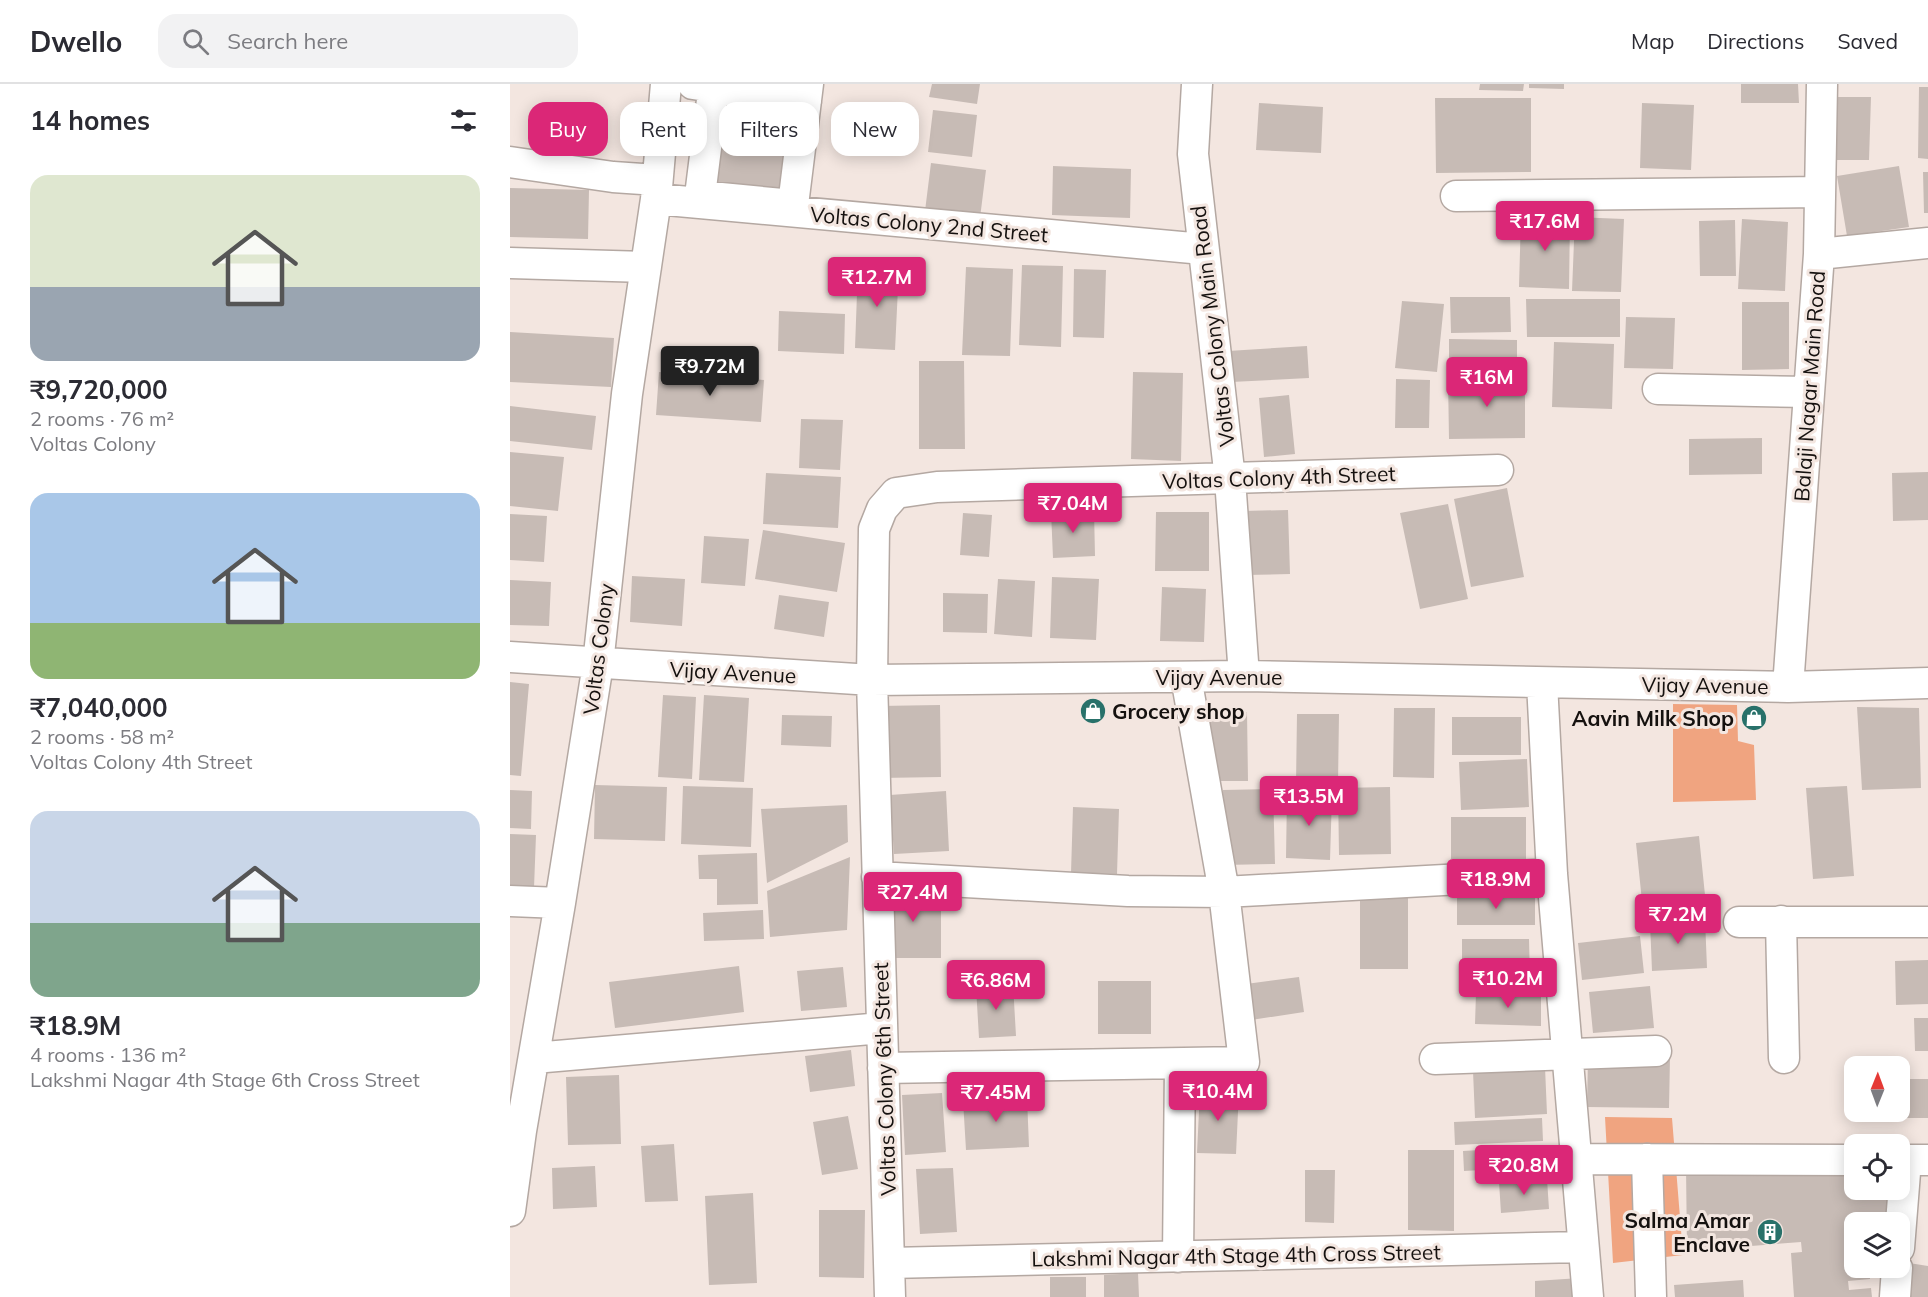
<!DOCTYPE html>
<html lang="en">
<head>
<meta charset="utf-8">
<style>
	:root { --surface:#fff; --page:#f2f2f3; --text:#2b2b33; --muted:#7c7c81; --line:#e1e1e2; --accent:#db2777 }
	body { margin:0; font-family:Mulish,sans-serif; background:var(--page); color:var(--text); height:100vh; display:flex; flex-direction:column; font-size:22px; white-space:nowrap }
	* { box-sizing:border-box; margin:0 }
	p { font-size:20px; color:var(--muted) }
	.icon { flex:none; width:33px; height:33px; fill:none; stroke:currentColor; stroke-width:2; stroke-linecap:round; stroke-linejoin:round }
	.map { position:relative; flex:1; overflow:hidden }
	.details { display:flex; flex-direction:column; background:var(--surface); width:510px }
	.details>* { flex:none }
	.guide { position:absolute; left:18px; top:18px; width:570px; height:54px; display:flex; gap:12px }
	.needle { width:39px; rotate:1deg }
	.fabs { position:absolute; left:1334px; top:972px; display:grid; gap:12px }
	.fabs a { display:grid; place-items:center; width:66px; height:66px; border-radius:12px; background:var(--surface); box-shadow:0 3px 15px #0003; font-size:30px }
	.price { position:absolute; translate:-50% -51px; padding:0 14px; border-radius:6px; background:var(--accent); color:#fff; font-size:20px; line-height:39px; filter:drop-shadow(0 2px 3px #0008) }
	.price::after { content:''; position:absolute; left:50%; top:36px; width:18px; height:14px; margin-left:-9px; background:inherit; clip-path:polygon(0 0,100% 0,50% 100%) }
	.price.on { background:#222; color:#fff }
	ul { padding:0; list-style:none }
	li { display:grid; align-content:center; gap:12px; height:318px; padding:0 30px }
	li span { display:grid; place-items:center; height:186px; border-radius:18px; color:#555 }
	li>.icon { margin-inline-start:auto }
	span .icon { width:108px; height:108px; fill:#fffc; stroke-width:1 }
	li b { font-size:26px }
	h2 { display:flex; justify-content:space-between; align-items:center; height:72px; padding:0 30px; font-size:26px }
	.chip { padding:0 21px; border-radius:18px; background:var(--surface); box-shadow:0 3px 15px #0003; font-size:21px; line-height:54px }
	.chip.on { background:var(--accent); color:#fff }
	header { display:flex; align-items:center; gap:36px; box-sizing:border-box; height:84px; padding:0 30px; background:var(--surface); border-bottom:2px solid var(--line) }
	header strong { font-size:28px }
	nav { display:flex; gap:33px; margin-inline-start:auto; font-size:21px }
	.search { width:420px; height:54px; background:var(--page); display:flex; align-items:center; gap:15px; box-sizing:border-box; padding:0 21px; border-radius:18px; color:var(--muted); font-size:22px }
	main { display:flex; flex:1; min-height:0 }
	.map>svg:first-child { display:block }
	.green { fill:#f0a480 }
	.building { fill:#c7bbb5 }
	.lines { fill:none; stroke-linecap:round; stroke-linejoin:round }
	.minor-casing { stroke:#b4a8a2; stroke-width:33 }
	.minor { stroke:#fff; stroke-width:30 }
	.labels { text-anchor:middle; dominant-baseline:central; stroke-width:6; stroke-linejoin:round; paint-order:stroke }
	.street-label { font-size:21px; fill:#15110f; stroke:#f3e6e0 }
	.poi-label { font-size:21px; font-weight:bold; fill:#15110f; stroke:#f3e6e0; text-anchor:end }
</style>
</head>
<body>
<header>
<strong>Dwello</strong>
<div class="search"><svg class="icon" aria-label="search" viewBox="0 0 24 24"><circle cx="10" cy="10" r="6"/><path d="M15 15l6 6"/></svg>Search here</div>
<nav><a>Map</a><a>Directions</a><a>Saved</a></nav>
</header>
<main>
<section class="details">
<h2>14 homes<svg class="icon" aria-label="filters" viewBox="0 0 24 24"><path d="M4 7h16M4 17h16"/><circle cx="9" cy="7" r="2"/><circle cx="15" cy="17" r="2"/></svg></h2>
<ul>
<li><span style="background:linear-gradient(#dfe7d0 60%,#9aa5b1 0)"><svg class="icon" aria-label="home" viewBox="0 0 24 24"><path d="M3 11l9-7 9 7M6 9v11h12V9"/></svg></span><div><b>₹9,720,000</b><p>2 rooms · 76 m²</p><p>Voltas Colony</p></div></li>
<li><span style="background:linear-gradient(#a9c7e8 70%,#8fb573 0)"><svg class="icon" aria-label="home" viewBox="0 0 24 24"><path d="M3 11l9-7 9 7M6 9v11h12V9"/></svg></span><div><b>₹7,040,000</b><p>2 rooms · 58 m²</p><p>Voltas Colony 4th Street</p></div></li>
<li><span style="background:linear-gradient(#c9d6e8 60%,#7fa58c 0)"><svg class="icon" aria-label="home" viewBox="0 0 24 24"><path d="M3 11l9-7 9 7M6 9v11h12V9"/></svg></span><div><b>₹18.9M</b><p>4 rooms · 136 m²</p><p>Lakshmi Nagar 4th Stage 6th Cross Street</p></div></li>
</ul>
</section>
<div class="map">
<svg width="1418" height="1213" viewBox="0 0 1418 1213">
	<rect width="100%" height="100%" fill="#f3e6e0"/>
	<!-- green -->
	<path class="green" d="M1163,620l64,1 1,36 16,4 2,55 -83,2z
		M1095,1033l67,1 11,137 -70,8z"/>
	<!-- building -->
	<path class="building" d="M422,0h48l-3,20 -48,-7z
		M970,0h44l-1,7 -44,-1z
		M1019,0h35v5l-35,-1z
		M1231,0h57l1,19h-58z
		M1409,3h9v72l-10,-1z
		M1323,13h38l-2,63h-37z
		M925,14h96v74l-95,1z
		M204,17l85,9 -11,90 -84,-10z
		M749,19l64,4 -2,46 -65,-3z
		M1132,19l52,2 -3,65 -51,-2z
		M423,26l44,5 -5,42 -44,-5z
		M421,79l55,7 -7,56 -55,-7z
		M543,82l78,3 -1,49 -78,-3z
		M1389,82l10,61 -62,9 -10,-60z
		M1413,88h5v41h-4z
		M0,104l79,2 -1,49 -78,-2z
		M1011,132l49,1 -1,72 -50,-2z
		M1065,133l49,2 -3,73 -49,-1z
		M1232,135l46,3 -3,69 -47,-2z
		M1225,136l1,56h-36l-1,-55z
		M512,181l41,1 -2,81 -42,-2z
		M348,182l41,1 -4,83 -40,-2z
		M456,183l47,2 -3,87 -48,-1z
		M564,185l32,1 -2,68 -31,-1z
		M940,213h60l1,35 -60,1z
		M1016,215h94v38h-93z
		M892,217l42,3 -7,68 -42,-4z
		M1232,218h47v67l-47,1z
		M269,227l66,3 -1,40 -66,-3z
		M1116,233l49,1 -2,51 -49,-1z
		M0,248l104,6 -3,49 -101,-5z
		M939,255l68,1v29l-68,-1z
		M1044,258l60,2 -2,65 -60,-2z
		M797,262l2,32 -78,4 -3,-31z
		M409,277h45l1,88h-46z
		M149,288l105,8 -3,42 -105,-7z
		M623,288l50,1 -2,88 -50,-2z
		M1015,293v61l-76,1 -1,-61z
		M886,295l34,1 -1,48h-34z
		M779,311l6,59 -31,3 -5,-59z
		M0,322l86,10 -4,34 -82,-9z
		M291,335l42,1 -3,50 -41,-2z
		M1252,354v36l-73,1v-36z
		M0,368l54,5 -6,54 -48,-5z
		M1418,388v48l-35,1 -1,-48z
		M256,389l75,4 -3,51 -75,-4z
		M997,404l17,89 -53,10 -17,-88z
		M938,420l20,95 -48,10 -20,-96z
		M584,426l1,46 -42,2 -2,-47z
		M778,426l2,64 -45,1 -2,-64z
		M646,428h53v59h-54z
		M453,429l29,2 -3,42 -29,-2z
		M0,430l37,2 -3,46 -34,-2z
		M253,446l82,13 -8,49 -82,-13z
		M194,452l45,3 -4,47 -44,-3z
		M122,492l53,3 -3,47 -52,-4z
		M542,493l47,2 -3,61 -46,-2z
		M488,495l37,2 -3,56 -38,-3z
		M0,496l41,2 -2,44 -39,-1z
		M652,503l44,2 -2,53 -44,-1z
		M433,509l45,1 -1,39 -44,-1z
		M269,511l50,7 -5,35 -50,-8z
		M0,598l19,2 -8,92 -11,-1z
		M153,611l33,2 -4,82 -34,-2z
		M194,611l45,3 -5,84 -45,-2z
		M430,621l1,72 -61,1 -1,-72z
		M1347,623l62,1 2,80 -59,2z
		M884,624h41l-1,70 -41,-1z
		M697,628h40l1,69h-40z
		M787,630h42l-1,70h-42z
		M272,631l50,1 -1,31 -50,-2z
		M942,633h69v38h-69z
		M1017,675l2,48 -68,3 -2,-48z
		M85,701l72,2 -2,54 -71,-2z
		M173,702l70,2 -2,59 -70,-3z
		M1337,702l7,90 -41,3 -7,-91z
		M880,703l1,67 -52,1 -1,-67z
		M763,705l2,75 -51,1 -1,-75z
		M0,706l22,1 -1,38 -21,-1z
		M436,707l3,60 -55,3 -4,-59z
		M777,710l45,1 -2,65 -44,-2z
		M337,721l1,37 -81,41 -6,-74z
		M563,723l46,2 -2,65 -46,-1z
		M941,733h75v42h-75z
		M0,750l26,1 -2,53 -24,-1z
		M1189,752l7,69 -63,6 -7,-68z
		M247,769l1,51 -41,1v-26h-18l-1,-24z
		M340,773l-3,73 -77,7 -3,-46z
		M374,804h57v70h-57z
		M850,812h48v73h-48z
		M947,812h78v29h-78z
		M253,826l1,29 -60,2 -1,-28z
		M1195,835l2,49 -55,3 -2,-49z
		M1130,852l4,37 -62,7 -4,-37z
		M952,855h67l1,40h-68z
		M1418,876v44l-32,1 -1,-44z
		M229,882l5,46 -129,16 -6,-46z
		M333,883l4,40 -46,4 -4,-40z
		M789,893l5,35 -53,8 -5,-36z
		M588,897h53v53h-53z
		M503,900l3,52 -37,2 -3,-51z
		M1140,902l4,42 -61,5 -4,-41z
		M966,909l65,1v32l-66,-2z
		M1404,934h14v33h-13z
		M341,966l4,36 -45,6 -5,-36z
		M1078,972l82,1 -1,51 -82,-1z
		M1035,983l2,47 -72,4 -2,-47z
		M109,991l2,69 -53,1 -2,-68z
		M1393,995h25v39h-25z
		M690,1006l39,1 -3,63 -39,-1z
		M432,1009l4,59 -41,3 -3,-60z
		M517,1013l2,50 -63,3 -3,-50z
		M338,1032l10,53 -36,6 -9,-53z
		M1032,1034l1,23 -88,4 -1,-23z
		M164,1060l4,57 -33,1 -4,-56z
		M1039,1062l1,20 -86,5 -1,-20z
		M898,1066h46v81l-46,-1z
		M85,1082l2,41 -44,2 -1,-41z
		M1176,1083l168,6v17h39l-2,32h-37v46h15l1,11 -22,2 1,9 22,-2 1,9h-78l-3,-44 11,-1 -1,-10 -114,9z
		M443,1084l4,64 -37,2 -4,-65z
		M795,1086h30l-1,53 -29,-1z
		M1037,1095l2,30 -48,4 -2,-31z
		M243,1109l4,90 -48,2 -4,-89z
		M309,1126h46l-1,68 -45,-1z
		M1399,1179l19,3v31h-23z
		M628,1189l1,24h-35v-22z
		M540,1193h36v20h-36z
		M1070,1194v19h-45v-16z
		M1233,1196l1,17h-69l-1,-12z"/>
	<g class="lines">
		<!-- minor casing -->
		<g class="minor-casing">
			<path id="minor" d="M183,0l113,17
				M204,0l-14,112 93,9 15,-121
				M687,0l-4,70 37,325 14,197
				M0,78l103,15 44,3
				M946,112l364,-4
				M146,115l547,50
				M1309,170l109,-11
				M0,179l136,4
				M1148,305l151,3
				M0,573l362,23 372,-4 544,11 140,-4
				M1032,599l10,191 36,423
				M1278,603l31,-433 3,-170
				M367,793l251,14 96,1 328,-18
				M0,817l50,2
				M1271,837l3,137
				M1229,838h189
				M24,974l348,-30
				M925,975l221,-8
				M373,984l361,-6 -20,-170 -38,-215
				M1065,1075l279,1
				M1137,1075l4,138
				M0,1127l11,-80 39,-228 38,-239 29,-270 29,-195 10,-115
				M1389,1164l7,-88h22
				M668,1173l2,-193
				M380,1179l692,-16
				M380,1213l-18,-617 2,-151 8,-20 14,-16 41,-6 561,-17
				M1385,1213l2,-29"/>
		</g>
		<!-- minor -->
		<use href="#minor" class="minor"/>
	</g>
	<!-- icons -->
	<defs>
		<g id="shop-disc" transform="scale(1.35)"><circle r="9.5" fill="#28716a" stroke="#f3e6e0"/><path d="M-5-2.5h2.3a2.7 3.5 0 0 1 5.4 0H5L5.5 6h-11ZM-1.5-2.5h3a1.5 2.3 0 0 0-3 0Z" fill="#fff"/></g>
		<g id="building-disc" transform="scale(1.35)"><circle r="9.5" fill="#28716a" stroke="#f3e6e0"/><path d="M-4-6H4V6H1V3H-1V6H-4ZM-2.5-4.3h1.7v1.8h-1.7ZM.8-4.3h1.7v1.8H.8ZM-2.5-1h1.7V.8h-1.7ZM.8-1h1.7V.8H.8Z" fill="#fff"/></g>
	</defs>
	<g fill-rule="evenodd">
		<use href="#shop-disc" x="583" y="627"/>
		<use href="#shop-disc" x="1244" y="634"/>
		<use href="#building-disc" x="1260" y="1148"/>
	</g>
	<g class="labels">
		<!-- street labels -->
		<g class="street-label">
			<text transform="translate(419 140) rotate(5)">Voltas Colony 2nd Street</text>
			<text transform="translate(702 242) rotate(-97)">Voltas Colony Main Road</text>
			<text transform="translate(1299 302) rotate(-86)">Balaji Nagar Main Road</text>
			<text transform="translate(769 393) rotate(-2)">Voltas Colony 4th Street</text>
			<text transform="translate(88 565) rotate(-83)">Voltas Colony</text>
			<text transform="translate(223 588) rotate(3)">Vijay Avenue</text>
			<text x="709" y="593">Vijay Avenue</text>
			<text transform="translate(1195 601) rotate(1)">Vijay Avenue</text>
			<text transform="translate(374 995) rotate(-92)">Voltas Colony 6th Street</text>
			<text transform="translate(726 1171) rotate(-1)">Lakshmi Nagar 4th Stage 4th Cross Street</text>
		</g>
		<!-- poi labels -->
		<g class="poi-label">
			<text x="602" y="627" text-anchor="start">Grocery shop</text>
			<text x="1224" y="634">Aavin Milk Shop</text>
			<text x="1240" y="1136">Salma Amar<tspan x="1240" dy="24">Enclave</tspan></text>
		</g>
	</g>
</svg>
<div class="fabs">
<a><svg class="needle" viewBox="-14 -14 28 28"><path d="M0-13l5 13h-10z" fill="#e53935"/><path d="M0 13l5-13h-10z" fill="#7c7c81"/></svg></a>
<a><svg class="icon" aria-label="locate" viewBox="0 0 24 24"><circle cx="12" cy="12" r="6"/><path d="M12 2v4M12 18v4M2 12h4M18 12h4"/></svg></a>
<a><svg class="icon" aria-label="layers" viewBox="0 0 24 24"><path d="M12 4l9 5-9 5-9-5zM3 14l9 5 9-5"/></svg></a>
</div>
<b class="price" style="left:1035px;top:168px">₹17.6M</b>
<b class="price" style="left:367px;top:224px">₹12.7M</b>
<b class="price on" style="left:200px;top:313px">₹9.72M</b>
<b class="price" style="left:977px;top:324px">₹16M</b>
<b class="price" style="left:563px;top:450px">₹7.04M</b>
<b class="price" style="left:799px;top:743px">₹13.5M</b>
<b class="price" style="left:986px;top:826px">₹18.9M</b>
<b class="price" style="left:403px;top:839px">₹27.4M</b>
<b class="price" style="left:1168px;top:861px">₹7.2M</b>
<b class="price" style="left:998px;top:925px">₹10.2M</b>
<b class="price" style="left:486px;top:927px">₹6.86M</b>
<b class="price" style="left:708px;top:1038px">₹10.4M</b>
<b class="price" style="left:486px;top:1039px">₹7.45M</b>
<b class="price" style="left:1014px;top:1112px">₹20.8M</b>
<div class="guide">
<a class="chip on">Buy</a>
<a class="chip">Rent</a>
<a class="chip">Filters</a>
<a class="chip">New</a>
</div>
</div>
</main>
</body>
</html>
